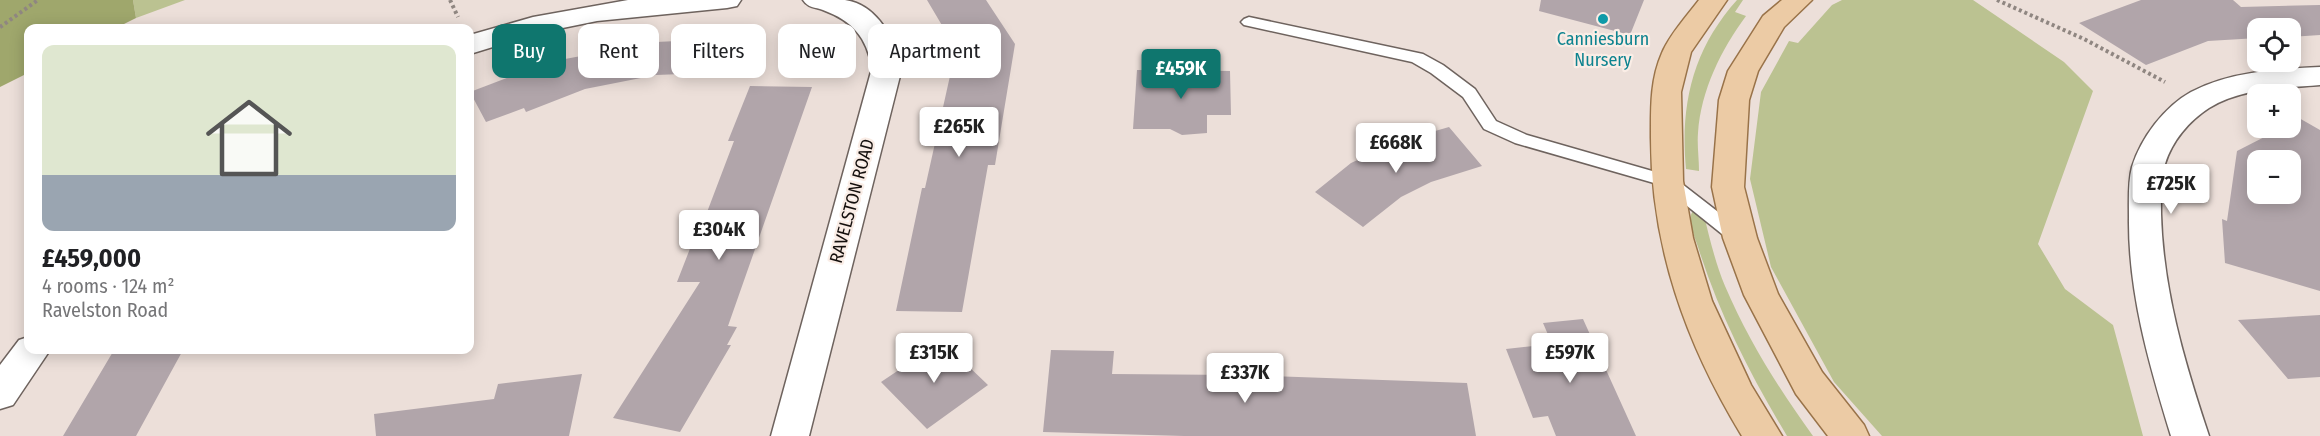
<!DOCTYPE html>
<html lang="en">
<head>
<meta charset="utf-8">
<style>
	:root { --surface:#fff; --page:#f2f2f2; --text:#202124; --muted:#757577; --accent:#0f766e }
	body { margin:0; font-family:"Fira Sans Condensed",sans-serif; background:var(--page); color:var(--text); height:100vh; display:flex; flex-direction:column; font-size:22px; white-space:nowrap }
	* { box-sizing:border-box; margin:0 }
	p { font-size:20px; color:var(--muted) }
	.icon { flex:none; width:33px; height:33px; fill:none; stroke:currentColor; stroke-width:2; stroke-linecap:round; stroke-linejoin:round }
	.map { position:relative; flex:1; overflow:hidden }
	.details { position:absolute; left:24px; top:24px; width:450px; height:330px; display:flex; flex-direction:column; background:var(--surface); border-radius:12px; box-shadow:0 3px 15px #0003 }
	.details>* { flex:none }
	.guide { position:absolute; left:492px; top:24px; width:570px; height:54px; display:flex; gap:12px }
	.buttons { position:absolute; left:2247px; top:18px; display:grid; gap:12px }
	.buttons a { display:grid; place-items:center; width:54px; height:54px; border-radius:12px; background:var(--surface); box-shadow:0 3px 15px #0003; font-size:30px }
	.price { position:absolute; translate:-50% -51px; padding:0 14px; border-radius:6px; background:#fff; color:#222; font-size:20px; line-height:39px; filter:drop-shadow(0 2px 3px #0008) }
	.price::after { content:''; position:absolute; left:50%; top:36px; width:18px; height:14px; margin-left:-9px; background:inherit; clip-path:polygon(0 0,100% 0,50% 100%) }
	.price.current { background:var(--accent); color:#fff }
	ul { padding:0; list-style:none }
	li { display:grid; align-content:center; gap:12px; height:318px; padding:0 18px }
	li span { display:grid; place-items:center; height:186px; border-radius:12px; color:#555 }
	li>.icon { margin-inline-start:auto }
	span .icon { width:108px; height:108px; fill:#fffc; stroke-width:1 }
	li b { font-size:26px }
	.pill { padding:0 21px; border-radius:12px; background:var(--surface); box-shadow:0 3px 15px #0003; font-size:21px; line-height:54px }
	.pill.current { background:var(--accent); color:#fff }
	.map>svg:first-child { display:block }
	.green { fill:#bbc291 }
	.forest { fill:#9fa76c }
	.building { fill:#b1a5aa; fill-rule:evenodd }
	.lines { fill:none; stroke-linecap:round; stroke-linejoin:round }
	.service-casing { stroke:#6e635e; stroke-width:3 }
	.minor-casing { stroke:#6e635e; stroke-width:3 }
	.primary-casing { stroke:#997349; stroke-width:3 }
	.path { stroke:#8f8681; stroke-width:4; stroke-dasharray:3 3; stroke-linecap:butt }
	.service { fill:#fff; fill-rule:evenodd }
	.minor { fill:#fff; fill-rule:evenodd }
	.primary { fill:#eccba5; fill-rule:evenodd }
	.culture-dot { fill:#0f9aa8; stroke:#faede6; stroke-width:2 }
	.labels { text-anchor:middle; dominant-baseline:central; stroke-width:4.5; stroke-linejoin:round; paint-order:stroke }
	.culture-label { font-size:18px; fill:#0d838f; stroke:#faede6 }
	.street-label { font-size:18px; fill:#140f0d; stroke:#faede6 }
</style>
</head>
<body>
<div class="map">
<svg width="2320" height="436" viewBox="0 0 2320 436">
	<rect width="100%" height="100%" fill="#ecdfd9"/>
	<!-- green -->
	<path class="green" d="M133,0h52l-49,18z
		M1737,0h6l-8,12 11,4c-25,34 -45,74 -48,117 -1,12 1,25 1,38l-13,-2c-6,-65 7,-120 51,-169z
		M1842,0h131l91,62 29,29 -55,153 27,45 48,36 30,111h-261l-48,-54 -63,-115 -21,-88 11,-87 28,-51 9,2 34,-38z
		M1693,211h10c6,25 12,51 22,75 23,54 54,103 88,150h-26c-36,-60 -67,-120 -88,-186 -3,-10 -13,-31 -6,-39z"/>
	<!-- forest -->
	<path class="forest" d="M0,0h133l3,18 -20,10h-88v45l-28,14z"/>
	<!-- building -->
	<path class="building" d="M927,0h59l29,44 -20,121h-7l-26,147 -66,-1 26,-123h3l31,-139z
		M1541,0h103l-14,35 -91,-24z
		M2141,0h92l8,7 79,-2v30l-30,2v-9h-32v10l-50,3 -62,24 -67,-42z
		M742,38l-8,34 -78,3 -71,14 -59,23 -2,-4 -38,14 -16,-30 79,-30 107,-20z
		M1137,70l93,1 1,44h-24v18l-25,2 -12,-6h-37z
		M750,86l62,1 -84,239 9,1 -10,18h4l-51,87 -67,-14 87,-136h-23l21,-54h3l33,-87h-6z
		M2299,118l21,12v161l-95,-28 -3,-44 5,2 10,-70 45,-23h8v-5zM2258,160h32v34h-32z
		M1449,127l33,39 -51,16 -30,15 -38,30 -48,-35 36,-29 46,-21z
		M2320,315v62l-32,2 -50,-59z
		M1583,319l53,117h-80l-8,-20 -15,2 -27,-69 46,-5 -9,-21z
		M942,341l46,44 -61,44 -46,-47z
		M114,350h69l-47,86h-73z
		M1051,350l63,1 -2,23 126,1 229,8 9,53h-292l-141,-4z
		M582,374l-13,62h-193l-2,-22 120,-15 4,-15z"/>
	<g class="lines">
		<!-- service casing -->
		<g class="service-casing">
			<path id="service" d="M1249,17l174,37 20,11 32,24 21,32 31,14 146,42 71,55 3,5 -3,5 -6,2 -6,-2 -71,-57 -146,-42 -31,-14 -21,-32 -32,-24 -19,-11 -168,-37 -3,-3 3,-3z"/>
		</g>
		<!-- minor casing -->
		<g class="minor-casing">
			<path id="minor" d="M628,0h113l-4,6 -10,2 -130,13 -59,12 -68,21v-19l63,-18z
				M803,0c14,0 29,0 42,0 32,4 51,41 57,68l-93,368h-38l101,-368c-5,-30 -19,-47 -49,-58 -8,-3 -15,-2 -20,-10z
				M2320,67v18c-36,3 -79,3 -111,23 -20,13 -37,33 -44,56 -5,16 -4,34 -4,50 2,77 24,150 48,222h-38c-22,-72 -43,-144 -42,-219 0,-17 -1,-35 3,-50 9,-29 32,-60 59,-75 38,-20 86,-23 129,-25z
				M28,337v13h22l-37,55 -13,4v-44l19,-25z"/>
		</g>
		<!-- primary casing -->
		<g class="primary-casing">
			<path id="primary" d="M1699,0h28l-36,52 -10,40 2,89 10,57 19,63 39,84 31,51h-40c-56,-92 -91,-189 -91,-298 0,-29 -1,-58 11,-85 8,-19 25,-37 37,-53z
				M1782,0h30l-28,27 -26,44 -9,29 -5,87 13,51 21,56 44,78 42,53 5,11h-41l-32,-42 -52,-99 -21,-57 -11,-51 7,-87 9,-29 35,-55z"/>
		</g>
		<!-- path -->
		<path class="path" d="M450,0l8,17
			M1997,0l87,39 81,43
			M0,27l38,-27"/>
		<!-- service -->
		<use href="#service" class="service"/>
		<!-- minor -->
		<use href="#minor" class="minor"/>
		<!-- primary -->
		<use href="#primary" class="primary"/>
	</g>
	<!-- markers -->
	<circle class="culture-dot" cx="1603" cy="19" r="6"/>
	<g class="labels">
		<!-- culture labels -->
		<g class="culture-label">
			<text x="1603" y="39">Canniesburn<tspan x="1603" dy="21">Nursery</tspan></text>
		</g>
		<!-- street labels -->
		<g class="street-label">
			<text transform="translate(852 201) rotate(-75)">RAVELSTON ROAD</text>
		</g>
	</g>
</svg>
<div class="buttons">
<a><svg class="icon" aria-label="locate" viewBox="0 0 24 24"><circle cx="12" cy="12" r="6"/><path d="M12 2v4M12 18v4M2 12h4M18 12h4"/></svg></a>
<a>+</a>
<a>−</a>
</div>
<b class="price current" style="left:1181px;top:100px">£459K</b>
<b class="price" style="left:959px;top:158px">£265K</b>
<b class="price" style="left:1396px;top:174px">£668K</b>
<b class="price" style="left:2171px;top:215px">£725K</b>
<b class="price" style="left:719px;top:261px">£304K</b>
<b class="price" style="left:934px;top:384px">£315K</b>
<b class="price" style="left:1570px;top:384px">£597K</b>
<b class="price" style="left:1245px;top:404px">£337K</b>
<div class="guide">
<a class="pill current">Buy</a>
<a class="pill">Rent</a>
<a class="pill">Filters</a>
<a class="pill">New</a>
<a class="pill">Apartment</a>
</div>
<section class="details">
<ul>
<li><span style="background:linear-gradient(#dfe7d0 70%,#9aa5b1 0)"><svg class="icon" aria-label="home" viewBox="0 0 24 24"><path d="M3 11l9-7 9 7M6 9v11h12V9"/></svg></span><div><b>£459,000</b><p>4 rooms · 124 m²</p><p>Ravelston Road</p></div></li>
</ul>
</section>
</div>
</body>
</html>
